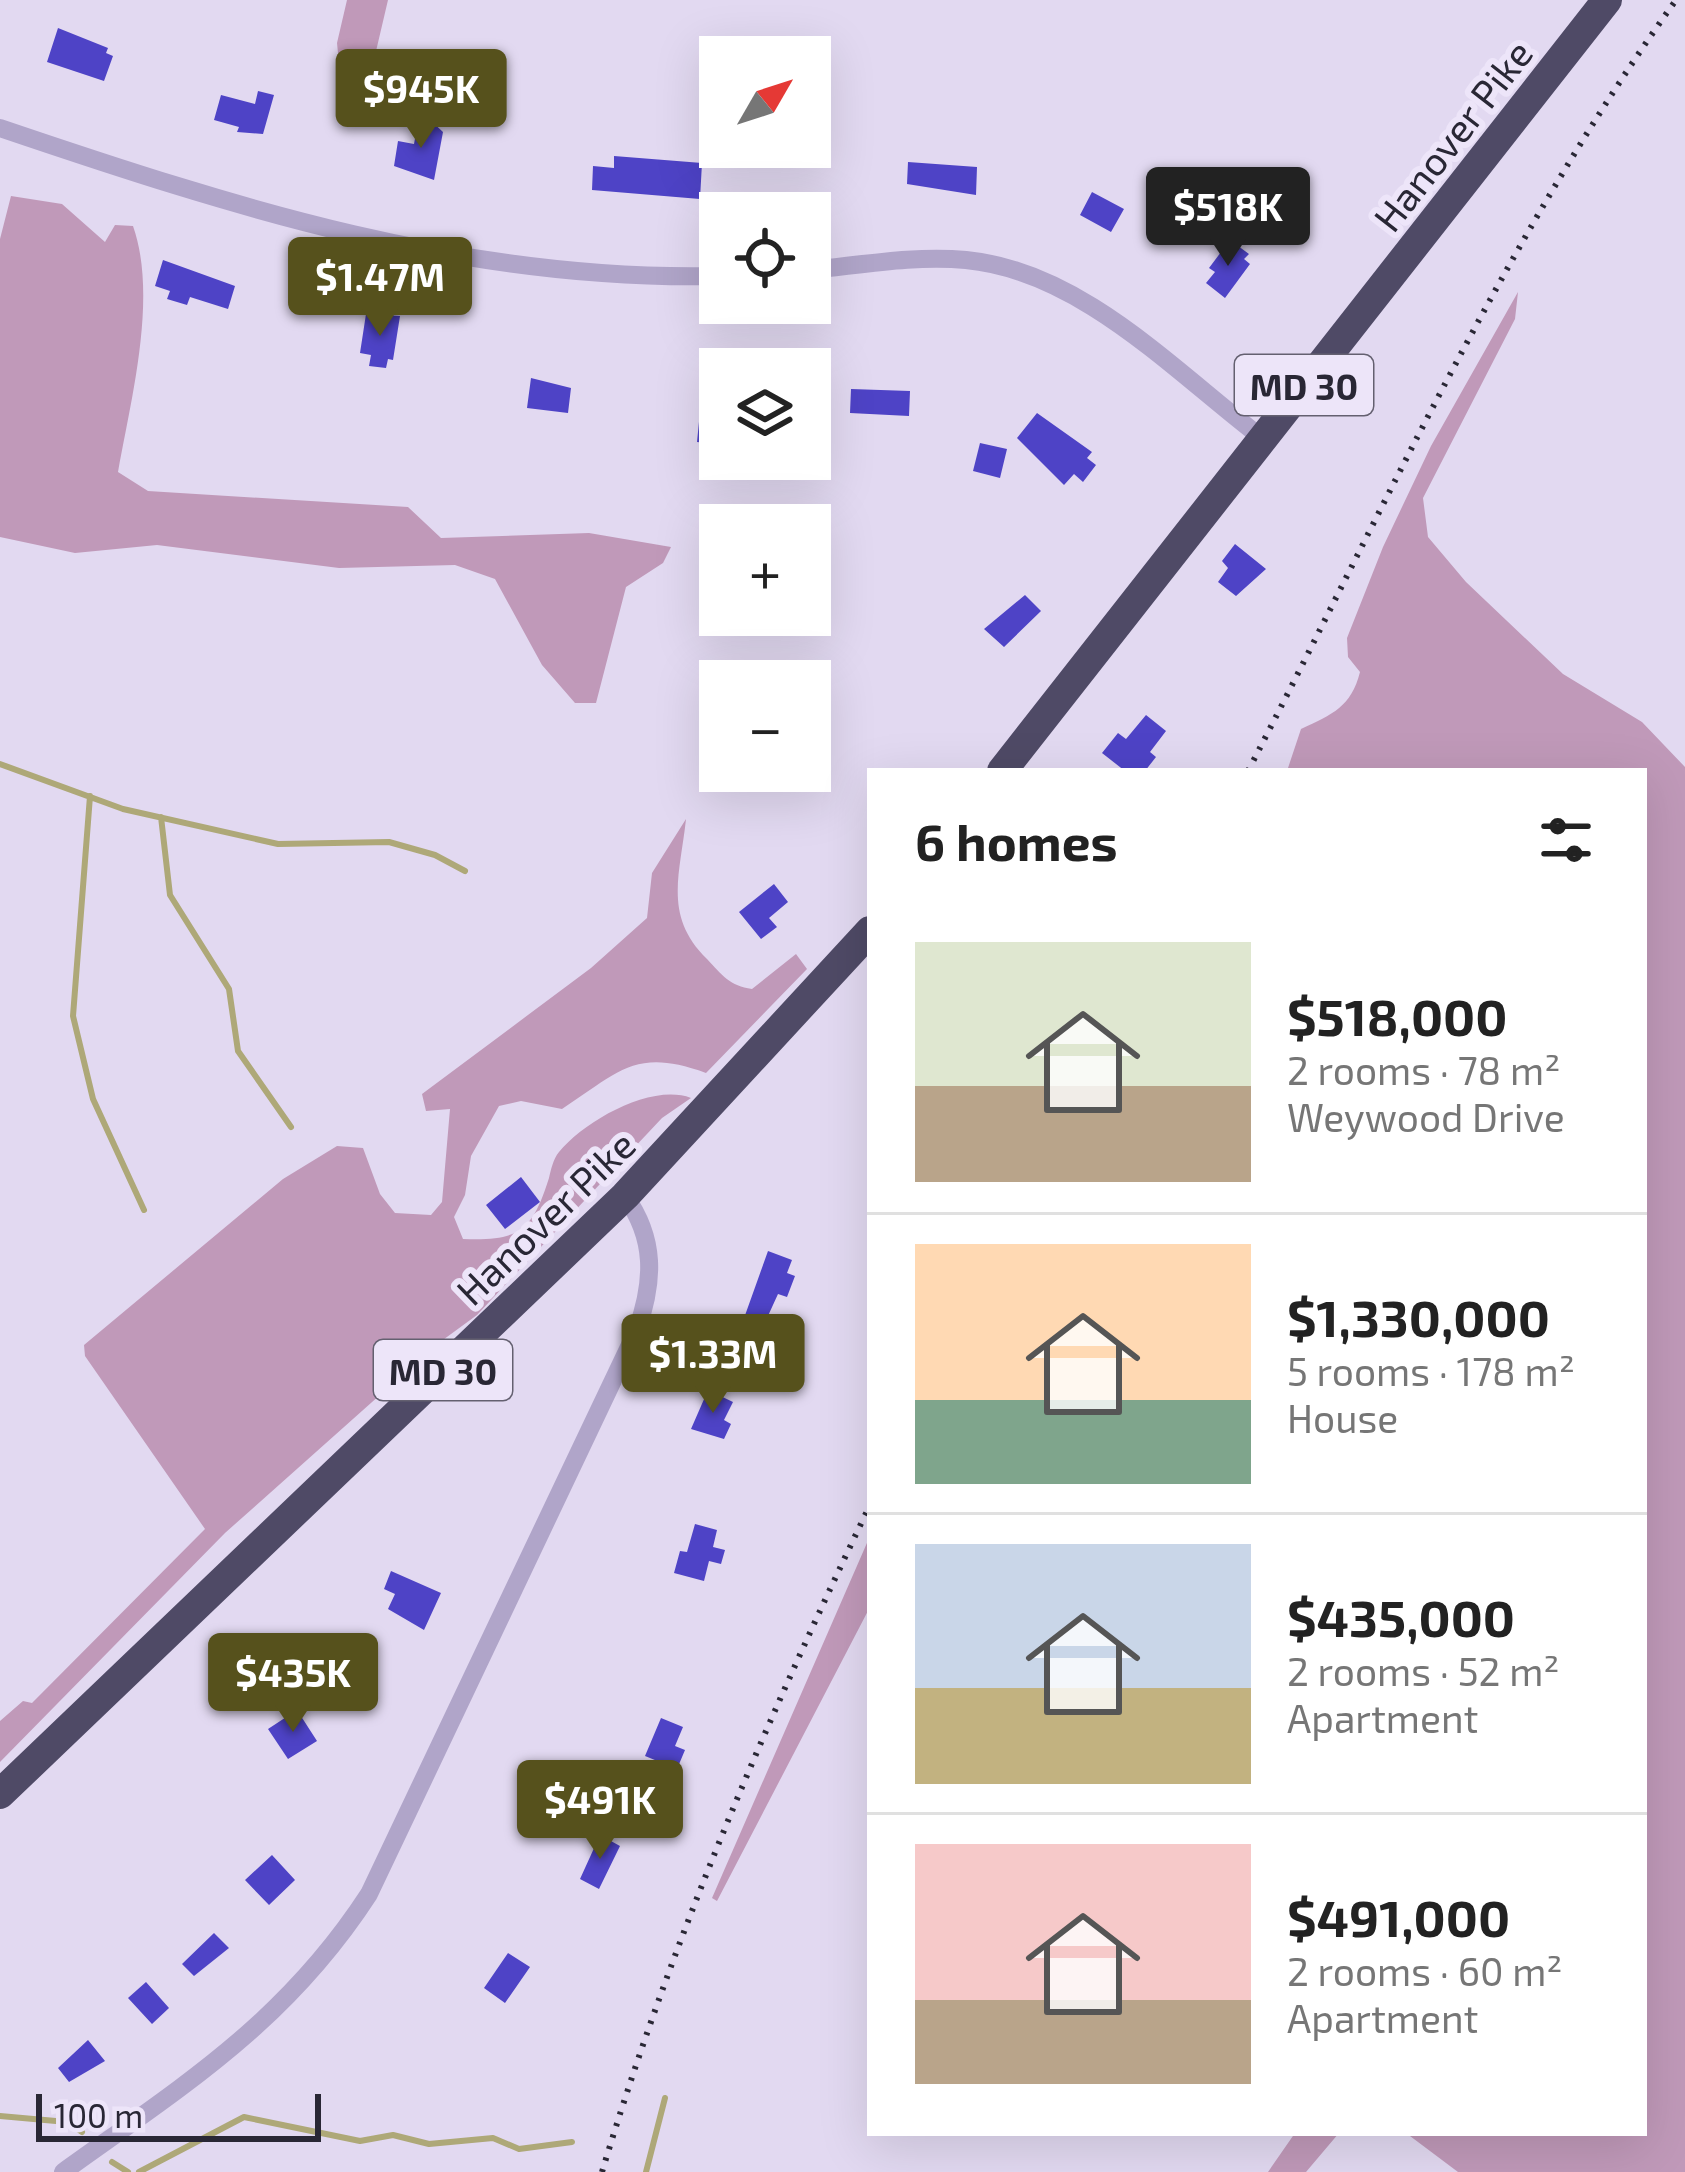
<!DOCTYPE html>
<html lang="en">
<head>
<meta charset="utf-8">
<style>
	:root { --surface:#fff; --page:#f2f2f2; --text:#222; --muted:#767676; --line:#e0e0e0; --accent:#56511c }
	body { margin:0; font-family:"Exo 2",sans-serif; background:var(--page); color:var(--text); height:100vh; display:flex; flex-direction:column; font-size:45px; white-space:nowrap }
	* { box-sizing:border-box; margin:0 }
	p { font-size:39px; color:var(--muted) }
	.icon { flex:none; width:66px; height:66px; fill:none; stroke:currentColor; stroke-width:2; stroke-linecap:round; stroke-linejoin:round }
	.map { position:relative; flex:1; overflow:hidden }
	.side { position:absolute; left:867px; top:768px; width:780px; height:1368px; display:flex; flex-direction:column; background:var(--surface); border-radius:0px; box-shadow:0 12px 48px #0002 }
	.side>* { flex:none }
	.needle { width:78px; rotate:51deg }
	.fabs { position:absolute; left:699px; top:36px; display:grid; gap:24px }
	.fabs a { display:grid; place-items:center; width:132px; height:132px; border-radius:0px; background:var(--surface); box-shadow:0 12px 48px #0002; font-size:60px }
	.scale { position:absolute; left:36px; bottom:30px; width:285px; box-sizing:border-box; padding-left:12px; border:6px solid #292735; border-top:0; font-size:33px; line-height:42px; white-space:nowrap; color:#292735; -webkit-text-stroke:9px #ede5f9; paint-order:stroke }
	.price { position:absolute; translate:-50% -102px; padding:0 27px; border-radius:12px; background:var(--accent); color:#fff; font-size:39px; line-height:78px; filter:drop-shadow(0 3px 6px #0008) }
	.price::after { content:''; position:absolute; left:50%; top:72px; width:36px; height:27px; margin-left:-18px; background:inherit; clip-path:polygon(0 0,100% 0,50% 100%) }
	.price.current { background:#222; color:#fff }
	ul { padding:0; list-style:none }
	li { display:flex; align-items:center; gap:36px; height:300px; padding:0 48px }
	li+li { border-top:3px solid var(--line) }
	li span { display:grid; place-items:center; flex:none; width:336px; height:240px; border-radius:0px; color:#555 }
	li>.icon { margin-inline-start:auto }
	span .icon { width:144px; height:144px; fill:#fffc; stroke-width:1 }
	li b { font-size:51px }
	h2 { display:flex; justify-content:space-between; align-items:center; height:144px; padding:0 48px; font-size:51px }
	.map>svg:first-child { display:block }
	.green { fill:#c099b9 }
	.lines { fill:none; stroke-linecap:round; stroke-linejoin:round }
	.stream { stroke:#aea878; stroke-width:6 }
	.building { fill:#4e43c6 }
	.minor { stroke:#b0a5c9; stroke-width:18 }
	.trunk { stroke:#4f4a66; stroke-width:30 }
	.rail { stroke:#292735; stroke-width:6; stroke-dasharray:3 9; stroke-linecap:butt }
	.labels { text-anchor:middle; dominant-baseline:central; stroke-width:12; stroke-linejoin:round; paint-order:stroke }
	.shield { fill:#ede5f9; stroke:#646070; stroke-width:3 }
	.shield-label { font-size:36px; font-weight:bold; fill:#292735 }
	.street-label { font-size:39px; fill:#292735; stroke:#ede5f9 }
</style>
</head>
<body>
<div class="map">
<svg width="1685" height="2172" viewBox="0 0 1685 2172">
	<rect width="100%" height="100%" fill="#e2d9f1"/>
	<!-- green -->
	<path class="green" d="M347,0h41l-15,64 -16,17 -17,-8 -3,-30z
		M11,196l51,8 43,38 10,-17 18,1c25,71 -2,173 -15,246l30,19 260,16 33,31 148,-5 82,14 -8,16 -37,24 -30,116h-21l-33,-38 -47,-86 -40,-14 -116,3 -182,-23 -82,8 -75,-16v-298z
		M1518,292l-3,27 -92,179 5,39 38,45 97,92 79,48 43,45v1405h-227l-52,-39h238v-1362h-357l14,-42c32,-15 50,-22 59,-57l-12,-15 -1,-19 36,-91 48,-101z
		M686,819c-6,56 -23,97 21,140 15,16 23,27 45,30l44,-35 11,15 -101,104c-71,-26 -87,-1 -144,36l-41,-8 -22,5 -28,50 -6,39 -11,22 9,22c56,2 69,-7 86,-61 2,-8 4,-19 10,-26 26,-31 92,-69 132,-54l-29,20 -185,197 -41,30 -211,188 -225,229v-41l23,-20 9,2 173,-174 -120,-173 -1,-11 199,-166 54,-33 26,2 17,46 15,19 36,2 11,-13 8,-93 -24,2 -4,-17 169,-126 56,-50 5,-45z
		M870,1536v71l-153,294 -5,-3z
		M1295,2133h44l-33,39h-38z"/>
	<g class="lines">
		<!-- stream -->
		<path class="stream" d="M0,764l123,45 155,35 111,-2 46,13 30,16
			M90,796l-17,220 20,83 51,111
			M161,817l9,78 59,94 9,62 53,76
			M0,2116l67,6 15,10
			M112,2162l16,10
			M139,2172l105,-55 116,24 33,-6 36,9 64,-6 26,11 53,-7
			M646,2172l19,-74"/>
	</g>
	<!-- building -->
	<path class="building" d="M58,28l50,20 -2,5 7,3 -9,25 -57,-19z
		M258,91l16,4 -11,39 -26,-2 2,-5 -25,-7 7,-25 34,9z
		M428,118l15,14 -9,48 -40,-14 4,-25 16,3 4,-22z
		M614,156l88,7 -2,36 -108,-9 1,-24 21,2z
		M908,162l69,5 -1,28 -69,-11z
		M1092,192l32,17 -13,23 -31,-17z
		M1230,240l19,14 -5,5 6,5 -25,34 -19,-15 9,-11 -6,-4z
		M163,260l72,26 -7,23 -38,-12 -3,8 -20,-6 3,-8 -15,-5z
		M366,314l34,2 -7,44 -5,-1 -2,9 -17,-2 2,-11 -11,-2z
		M531,378l40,10 -3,25 -41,-5z
		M851,389l59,2 -1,25 -59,-3z
		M702,391l18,2v39h-5l-1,12 -17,-2z
		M1037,413l55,39 -5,6 9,7 -13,17 -9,-8 -10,11 -47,-47z
		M980,443l27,6 -7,29 -27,-7z
		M1235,544l31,25 -30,27 -18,-14 10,-14 -6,-7z
		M1025,595l16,16 -37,36 -20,-18z
		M1146,715l20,16 -16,21 6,5 -11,14h-20l-23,-18 16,-20 8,6z
		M774,884l14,18 -19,16 8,9 -16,12 -22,-27z
		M521,1177l19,25 -35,27 -19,-24z
		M768,1251l24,9 -5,13 8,3 -8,21 -9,-3 -16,35 -19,-8z
		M708,1390l25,12 -9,18 7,4 -7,15 -33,-10z
		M695,1524l22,6 -4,17 12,3 -4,14 -12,-3 -5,20 -30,-8 6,-22 7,1z
		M391,1571l50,22 -17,37 -36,-21 7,-15 -11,-5z
		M297,1710l20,31 -29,18 -20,-30z
		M661,1718l22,9 -8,19 10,4 -8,19 -32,-13z
		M600,1835l20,11 -21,43 -19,-10z
		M272,1855l23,25 -26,25 -24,-25z
		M214,1933l15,15 -35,28 -12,-12z
		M508,1953l22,14 -25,36 -21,-15z
		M146,1982l23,26 -17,16 -24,-26z
		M88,2040l17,21 -36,21 -11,-14z"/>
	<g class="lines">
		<!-- minor -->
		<path class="minor" d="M0,128c236,80 467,154 720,148
			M810,270c51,-5 105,-15 156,-10 115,11 208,111 296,178
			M63,2172c121,-87 223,-150 306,-278l268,-564c17,-49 19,-91 -12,-134"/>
		<!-- trunk -->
		<path class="trunk" d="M1002,771l605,-771
			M0,1794l625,-598 245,-265"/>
		<!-- rail -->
		<path class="rail" d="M1248,771c135,-260 257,-533 428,-771
			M602,2172c69,-230 164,-451 268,-667"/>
	</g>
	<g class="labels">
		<!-- shield labels -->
		<g class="shield">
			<rect x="1235" y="355" width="138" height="60" rx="9"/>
			<rect x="374" y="1340" width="138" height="60" rx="9"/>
		</g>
		<g class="shield-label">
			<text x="1304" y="385">MD 30</text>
			<text x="443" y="1370">MD 30</text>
		</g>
		<!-- street labels -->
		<g class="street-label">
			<text transform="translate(1452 135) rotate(-52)">Hanover Pike</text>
			<text transform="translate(545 1217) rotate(-44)">Hanover Pike</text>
		</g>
	</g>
</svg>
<div class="fabs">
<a><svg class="needle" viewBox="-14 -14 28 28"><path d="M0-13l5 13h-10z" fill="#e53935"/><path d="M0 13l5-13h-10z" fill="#767676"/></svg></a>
<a><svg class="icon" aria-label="locate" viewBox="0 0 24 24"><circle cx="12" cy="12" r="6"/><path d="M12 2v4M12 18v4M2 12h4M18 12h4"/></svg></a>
<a><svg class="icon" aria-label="layers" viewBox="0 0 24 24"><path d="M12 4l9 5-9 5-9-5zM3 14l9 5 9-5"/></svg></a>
<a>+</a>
<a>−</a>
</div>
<div class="scale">100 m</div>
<b class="price" style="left:421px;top:151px">$945K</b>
<b class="price current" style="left:1228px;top:269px">$518K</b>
<b class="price" style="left:380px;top:339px">$1.47M</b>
<b class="price" style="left:713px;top:1416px">$1.33M</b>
<b class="price" style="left:293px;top:1735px">$435K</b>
<b class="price" style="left:600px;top:1862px">$491K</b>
<section class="side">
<h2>6 homes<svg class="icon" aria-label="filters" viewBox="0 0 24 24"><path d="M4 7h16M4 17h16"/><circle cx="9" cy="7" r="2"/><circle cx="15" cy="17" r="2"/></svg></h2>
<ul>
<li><span style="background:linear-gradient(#dfe7d0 60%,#b9a48a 0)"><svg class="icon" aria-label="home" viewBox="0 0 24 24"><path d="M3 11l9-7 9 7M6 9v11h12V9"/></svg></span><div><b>$518,000</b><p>2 rooms · 78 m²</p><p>Weywood Drive</p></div></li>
<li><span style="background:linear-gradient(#ffd9b3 65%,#7fa58c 0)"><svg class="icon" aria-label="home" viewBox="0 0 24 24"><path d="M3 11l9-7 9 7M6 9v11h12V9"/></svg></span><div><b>$1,330,000</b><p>5 rooms · 178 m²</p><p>House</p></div></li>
<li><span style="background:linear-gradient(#c9d6e8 60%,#c2b280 0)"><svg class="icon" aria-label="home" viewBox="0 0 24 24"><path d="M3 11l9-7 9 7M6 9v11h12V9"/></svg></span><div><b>$435,000</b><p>2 rooms · 52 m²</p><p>Apartment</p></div></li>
<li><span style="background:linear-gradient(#f6c9c9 65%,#b9a48a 0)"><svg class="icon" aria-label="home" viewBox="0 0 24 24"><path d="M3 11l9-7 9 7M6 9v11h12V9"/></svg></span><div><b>$491,000</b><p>2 rooms · 60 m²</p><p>Apartment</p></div></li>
</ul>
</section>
</div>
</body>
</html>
